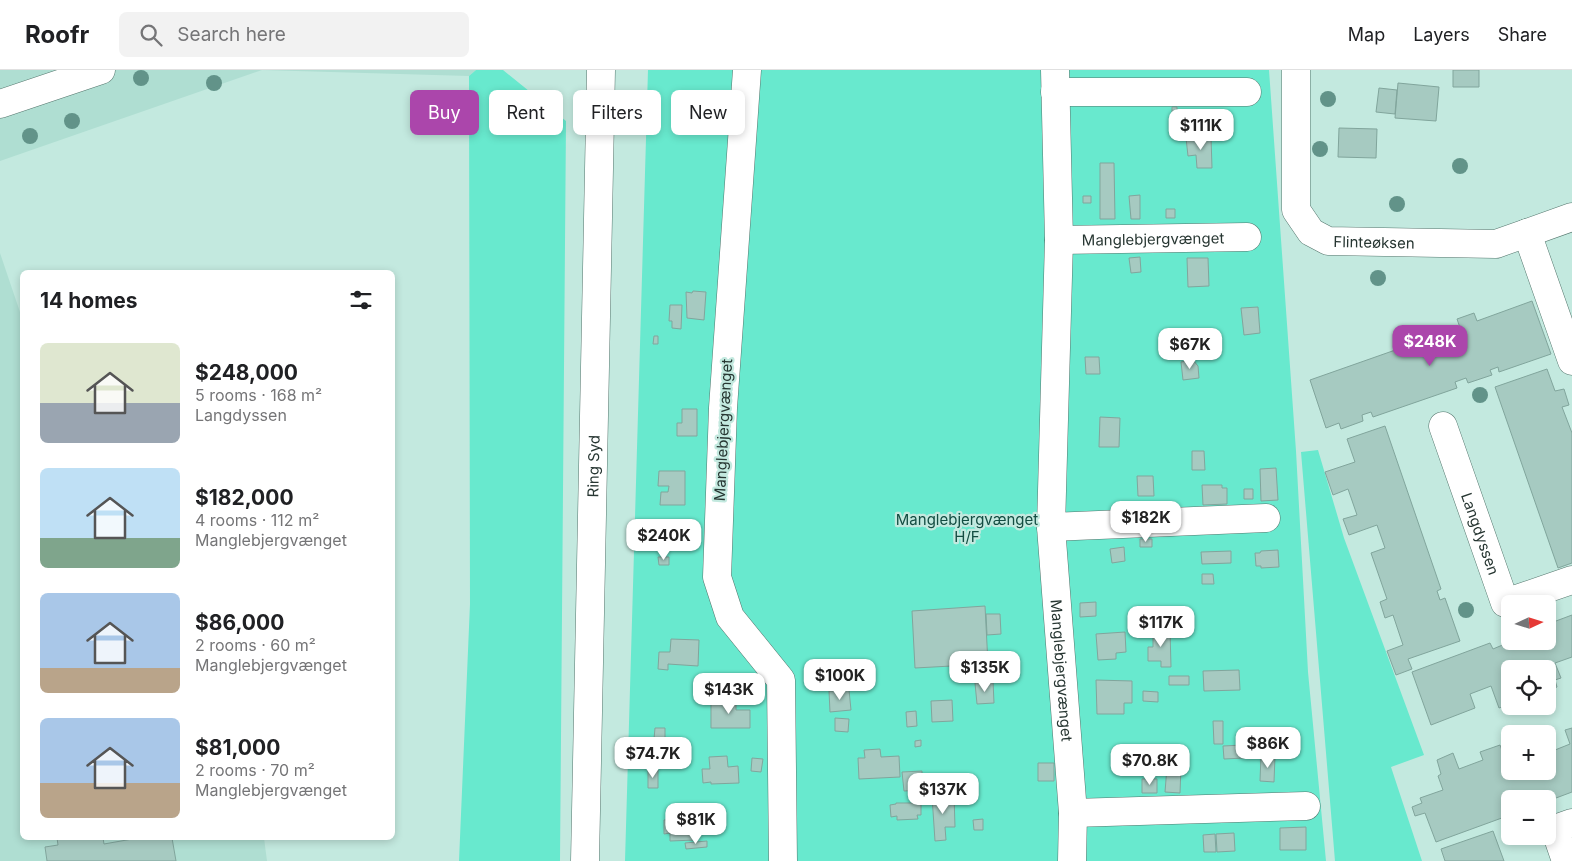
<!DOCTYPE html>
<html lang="en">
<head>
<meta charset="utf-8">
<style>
	:root { --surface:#fff; --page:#f2f2f2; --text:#202124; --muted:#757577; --line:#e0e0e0; --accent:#ab46ab }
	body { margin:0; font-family:Inter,sans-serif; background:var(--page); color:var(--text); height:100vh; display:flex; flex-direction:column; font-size:19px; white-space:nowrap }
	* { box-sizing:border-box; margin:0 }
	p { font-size:16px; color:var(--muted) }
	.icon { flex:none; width:28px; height:28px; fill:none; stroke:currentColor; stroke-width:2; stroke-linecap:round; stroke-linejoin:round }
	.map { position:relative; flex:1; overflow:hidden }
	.panel { position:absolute; left:20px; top:200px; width:375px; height:570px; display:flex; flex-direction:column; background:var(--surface); border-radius:8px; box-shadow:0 2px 8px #0003 }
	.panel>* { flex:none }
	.top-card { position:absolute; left:410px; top:20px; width:475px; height:45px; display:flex; gap:10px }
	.needle { width:32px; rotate:86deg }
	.fabs { position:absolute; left:1501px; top:525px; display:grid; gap:10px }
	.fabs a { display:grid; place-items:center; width:55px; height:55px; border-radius:8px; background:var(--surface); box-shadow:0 2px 8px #0003; font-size:25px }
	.price { position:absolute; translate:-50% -42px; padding:0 11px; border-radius:10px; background:#fff; color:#222; font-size:16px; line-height:32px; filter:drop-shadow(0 1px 2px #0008) }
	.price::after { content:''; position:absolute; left:50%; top:30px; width:15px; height:11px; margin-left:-8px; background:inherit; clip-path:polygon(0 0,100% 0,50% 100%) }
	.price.current { background:var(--accent); color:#fff }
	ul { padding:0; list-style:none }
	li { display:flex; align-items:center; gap:15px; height:125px; padding:0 20px }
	li span { display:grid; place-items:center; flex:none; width:140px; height:100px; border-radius:8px; color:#555 }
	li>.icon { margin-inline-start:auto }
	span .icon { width:60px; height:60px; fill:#fffc; stroke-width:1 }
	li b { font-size:21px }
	h2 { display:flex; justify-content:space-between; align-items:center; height:60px; padding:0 20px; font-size:21px }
	.chip { padding:0 18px; border-radius:8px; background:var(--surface); box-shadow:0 2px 8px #0003; font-size:18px; line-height:45px }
	.chip.current { background:var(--accent); color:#fff }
	header { display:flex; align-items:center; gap:30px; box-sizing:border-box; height:70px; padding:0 25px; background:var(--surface); border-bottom:1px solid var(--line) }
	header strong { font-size:24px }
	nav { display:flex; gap:28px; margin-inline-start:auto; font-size:18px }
	.search { width:350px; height:45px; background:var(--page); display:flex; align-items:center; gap:12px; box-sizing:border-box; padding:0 18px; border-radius:8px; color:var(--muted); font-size:19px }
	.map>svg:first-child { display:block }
	.built { fill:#afded2 }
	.green { fill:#68e9ce }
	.building { fill:#a6cac1; stroke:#81a59c }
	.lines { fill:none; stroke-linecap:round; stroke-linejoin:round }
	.minor-casing { stroke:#54766d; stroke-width:29 }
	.major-casing { stroke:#54766d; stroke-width:29 }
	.minor { stroke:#fff; stroke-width:28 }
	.major { stroke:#fff; stroke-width:28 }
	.tree { fill:#629389 }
	.labels { text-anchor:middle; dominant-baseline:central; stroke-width:4.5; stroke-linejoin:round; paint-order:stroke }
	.street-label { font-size:15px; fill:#273632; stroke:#c3e9df }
	.park-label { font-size:15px; fill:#134d42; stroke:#c3e9df }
</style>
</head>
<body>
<header>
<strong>Roofr</strong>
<div class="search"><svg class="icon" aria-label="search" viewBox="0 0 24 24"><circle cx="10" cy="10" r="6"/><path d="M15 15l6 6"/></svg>Search here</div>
<nav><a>Map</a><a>Layers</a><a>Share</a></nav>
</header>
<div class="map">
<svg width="1572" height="791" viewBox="0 0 1572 791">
	<rect width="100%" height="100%" fill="#c3e9df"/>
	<!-- built -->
	<path class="built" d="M0,0h476l-7,6 -207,-6 -262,91z
		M0,183l22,65v520h242l3,23h-267z"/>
	<!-- green -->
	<path class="green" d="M476,0h27l63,51 -6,740h-101l11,-257 -1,-528z
		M648,0h621l27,381 12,221 18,189h-701z
		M1318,380l26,88 80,217 -33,12 31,94h-87l-34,-409z"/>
	<!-- building -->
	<path class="building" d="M1453,0h26v17h-26z
		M1398,13l41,4 -3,34 -41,-3z
		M1379,18l18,2 -2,24 -19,-2z
		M1172,37h5v7h-5z
		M1339,58l38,1 -1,29 -38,-1z
		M1195,60h13v5l-13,1z
		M1211,67l1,31h-15l-1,-13 -8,1 -2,-18z
		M1100,93h14l1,56h-15z
		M1140,125v24h-9l-2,-23z
		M1083,126h8v7h-8z
		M1166,139h9v9h-9z
		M1140,187l1,15 -10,1 -2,-15z
		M1187,188h21l1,28 -21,1z
		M693,221l13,1 -2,28 -17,-2 -1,-26 6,1z
		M1532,231l19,53 -52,18 -1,-5 -8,3 2,5 -24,8 -2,-5 -11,4 2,6 -84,29 -2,-5 -9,3 1,6 -22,8 -2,-6 -13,5 -16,-48 128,-45 5,15 22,-8 -8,-23 17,-6 3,8z
		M670,235h12l-1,24 -9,-1v-7h-3z
		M1258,237l2,26 -16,2 -3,-27z
		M654,266h4v8h-5z
		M1085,287h14l1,17h-14z
		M1193,290l5,6 1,12 -16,2 -2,-18z
		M1547,299l8,22 9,-2 5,16 -7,2 10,26v130l-14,5 -63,-181z
		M682,339h15v27h-20v-13h5z
		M1100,347l20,1 -1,29h-20z
		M1385,356l56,163 -4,2 3,9 5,-2 15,43 -52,18 4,10 -16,6 -9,-24 16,-6 -10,-30 -8,3 -5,-16 7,-3 -16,-46 14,-5 -8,-23 -28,10 -6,-16 14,-4 -9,-26 -15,6 -8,-23 30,-10 -8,-23z
		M1192,381h12l1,19h-13z
		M1276,398l2,32 -17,1 -1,-32z
		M659,401h26v34h-25l1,-13h7l1,-6h-11z
		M1137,406h16l1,20h-16z
		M1202,415h20v3h5v16l-24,1z
		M1244,419h9v10h-9z
		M1140,469h12v8h-12z
		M1124,477l1,14 -13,2 -2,-14z
		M1278,480l1,17 -18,1v-2h-5l-1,-13h5l1,-2z
		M1231,481v12l-29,1 -1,-12z
		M658,487h11v8h-10z
		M1202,504h11l1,10h-12z
		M1096,532v14l-16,1v-14z
		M985,536l3,58 -73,4 -3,-57z
		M986,544h14l1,20 -14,1z
		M1572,545v42l-17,6 6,15 -6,2 2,7 -9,4v-22h-38v35l-11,4 -8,-22 -21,8 5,14 -44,17 -19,-53 78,-29 3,6 19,-8h36v-17z
		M1170,560l1,37h-10v-6h-13v-14h5v-16z
		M1125,562l1,20 -10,1v6l-18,1 -2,-26z
		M671,569l28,1 -1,26 -30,-2v6l-10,-1 1,-17h11z
		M1239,600l1,20 -36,1 -1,-20z
		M1169,606h20v9h-20z
		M1096,610l36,1v22h-8v11h-27z
		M993,611l1,22 -17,1 -2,-21z
		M849,620l2,20 -21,2 -1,-21z
		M1143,621l15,1v10l-15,-1z
		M711,630h25v10h14v18h-39z
		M952,630l1,21 -21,1 -1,-21z
		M916,641l1,15 -10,1 -1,-15z
		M835,648l14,1 -1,13 -13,-1z
		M1213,651h10v23h-9z
		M655,658h10v11h-11z
		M1572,658v64l-24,9v-2h-38v16l-74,27 -11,-29 -10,3 -3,-9 10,-4 -2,-5 23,-8 -5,-14 3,-2 -4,-14 16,-7 6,16 24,-9 -3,-8 20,-7 3,8 7,-2v20h38v-35l2,-1 5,15 15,-6 -5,-14z
		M921,670v6l-6,1v-6z
		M1243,675l1,13 -20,1 -1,-13z
		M880,679l1,8 18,-1 1,21 -41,2 -1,-21h7l-1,-8z
		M1261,685l14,1 -1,26 -14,-1z
		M727,686l1,11 10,-1 1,17 -28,1v-2l-8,1 -1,-14h8l-1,-12z
		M752,688l11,1 -2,13 -10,-1z
		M1038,693h16v18h-16z
		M1167,697h14l-1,26 -15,-1z
		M648,700h10v18h-10z
		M922,701v19l-18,1 -2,-19z
		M1142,709h15v14h-15z
		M954,725l1,32h-10l1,13 -11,1 -3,-45z
		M896,733h25v12h-4l1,4 -21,1v-4l-6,1 -1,-12 6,-1z
		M694,748l2,22 -26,1v-8l-6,1v-14z
		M983,749v11h-9l-1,-10z
		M1306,757v23h-26v-22z
		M1493,761l11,30h-59l-4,-12z
		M1234,763l1,18 -18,1 -1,-18z
		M1215,764l1,18h-12l-1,-17z
		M57,768h46l1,6 34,-6h34l4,23h-129l-2,-14 13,-2z
		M707,771v6l-21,2 -1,-6z"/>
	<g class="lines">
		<!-- minor casing -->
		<g class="minor-casing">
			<g id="minor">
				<path d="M747,0l-24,338 -6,169 13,40 51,63 2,181"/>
				<path id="s1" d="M1055,0l4,170 -8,287 22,286 -1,48"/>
				<path id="s2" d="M1296,0v140l15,22 17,9 168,3 76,-27"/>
				<path d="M1055,22h192"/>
				<path d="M0,34l101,-34"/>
				<path d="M1527,163l45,128"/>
				<path id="s3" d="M1059,170l188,-3"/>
				<path id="s4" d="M1443,356l62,177 67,-23"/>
				<path d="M1051,457l215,-9"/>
				<path d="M1073,743l233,-7"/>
				<path d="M1566,791l-11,-32 17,-6"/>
			</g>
		</g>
		<!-- major casing -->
		<g class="major-casing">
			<g id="major">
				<path id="s5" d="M585,791l16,-791"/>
			</g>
		</g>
		<!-- minor -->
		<use href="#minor" class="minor"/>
		<!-- major -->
		<use href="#major" class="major"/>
	</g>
	<!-- trees -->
	<g class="tree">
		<circle cx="141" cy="8" r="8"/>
		<circle cx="214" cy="13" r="8"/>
		<circle cx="1328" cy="29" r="8"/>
		<circle cx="72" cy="51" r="8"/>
		<circle cx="30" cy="66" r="8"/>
		<circle cx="1320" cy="79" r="8"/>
		<circle cx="1460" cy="96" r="8"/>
		<circle cx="1397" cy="134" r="8"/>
		<circle cx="1378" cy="208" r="8"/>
		<circle cx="1480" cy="325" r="8"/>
		<circle cx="1466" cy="540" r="8"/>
	</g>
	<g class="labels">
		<!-- street labels -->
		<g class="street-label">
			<text stroke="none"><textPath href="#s3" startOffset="94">Manglebjergvænget</textPath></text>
			<text stroke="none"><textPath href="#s2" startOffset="232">Flinteøksen</textPath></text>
			<text transform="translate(723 360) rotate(-87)">Manglebjergvænget</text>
			<text stroke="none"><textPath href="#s5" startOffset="395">Ring Syd</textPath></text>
			<text stroke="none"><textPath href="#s4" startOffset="114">Langdyssen</textPath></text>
			<text stroke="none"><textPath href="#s1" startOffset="601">Manglebjergvænget</textPath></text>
		</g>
		<!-- park labels -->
		<g class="park-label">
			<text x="967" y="449">Manglebjergvænget<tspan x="967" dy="17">H/F</tspan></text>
		</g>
	</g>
</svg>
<div class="fabs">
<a><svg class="needle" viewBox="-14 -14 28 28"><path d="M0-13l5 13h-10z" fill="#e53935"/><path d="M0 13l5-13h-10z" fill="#757577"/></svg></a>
<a><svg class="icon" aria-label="locate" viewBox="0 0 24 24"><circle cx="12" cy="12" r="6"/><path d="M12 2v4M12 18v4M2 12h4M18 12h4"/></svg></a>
<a>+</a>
<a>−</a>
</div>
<b class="price" style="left:1201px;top:81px">$111K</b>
<b class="price current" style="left:1430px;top:297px">$248K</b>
<b class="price" style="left:1190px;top:300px">$67K</b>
<b class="price" style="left:1146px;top:473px">$182K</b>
<b class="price" style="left:664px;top:491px">$240K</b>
<b class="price" style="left:1161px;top:578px">$117K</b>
<b class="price" style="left:985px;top:623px">$135K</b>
<b class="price" style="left:840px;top:631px">$100K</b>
<b class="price" style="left:729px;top:645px">$143K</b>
<b class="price" style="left:1268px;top:699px">$86K</b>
<b class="price" style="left:653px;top:709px">$74.7K</b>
<b class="price" style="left:1150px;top:716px">$70.8K</b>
<b class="price" style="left:943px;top:745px">$137K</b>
<b class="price" style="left:696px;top:775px">$81K</b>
<div class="top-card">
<a class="chip current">Buy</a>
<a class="chip">Rent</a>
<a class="chip">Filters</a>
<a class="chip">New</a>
</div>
<section class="panel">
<h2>14 homes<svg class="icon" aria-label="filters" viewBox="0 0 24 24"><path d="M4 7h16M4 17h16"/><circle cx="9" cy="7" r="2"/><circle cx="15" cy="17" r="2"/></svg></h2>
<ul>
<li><span style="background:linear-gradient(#dfe7d0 60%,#9aa5b1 0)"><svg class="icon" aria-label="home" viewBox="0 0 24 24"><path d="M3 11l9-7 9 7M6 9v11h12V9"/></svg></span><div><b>$248,000</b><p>5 rooms · 168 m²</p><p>Langdyssen</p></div></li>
<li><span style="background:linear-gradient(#bfe0f5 70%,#7fa58c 0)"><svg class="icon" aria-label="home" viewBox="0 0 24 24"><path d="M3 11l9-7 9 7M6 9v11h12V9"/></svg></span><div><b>$182,000</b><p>4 rooms · 112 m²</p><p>Manglebjergvænget</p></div></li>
<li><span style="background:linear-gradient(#a9c7e8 75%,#b9a48a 0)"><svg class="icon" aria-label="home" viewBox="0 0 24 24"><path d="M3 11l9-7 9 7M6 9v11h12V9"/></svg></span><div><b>$86,000</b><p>2 rooms · 60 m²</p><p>Manglebjergvænget</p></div></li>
<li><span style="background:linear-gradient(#a9c7e8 65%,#b9a48a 0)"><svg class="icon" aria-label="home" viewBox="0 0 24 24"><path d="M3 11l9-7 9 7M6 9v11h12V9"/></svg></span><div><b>$81,000</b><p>2 rooms · 70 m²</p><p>Manglebjergvænget</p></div></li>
</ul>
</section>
</div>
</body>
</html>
